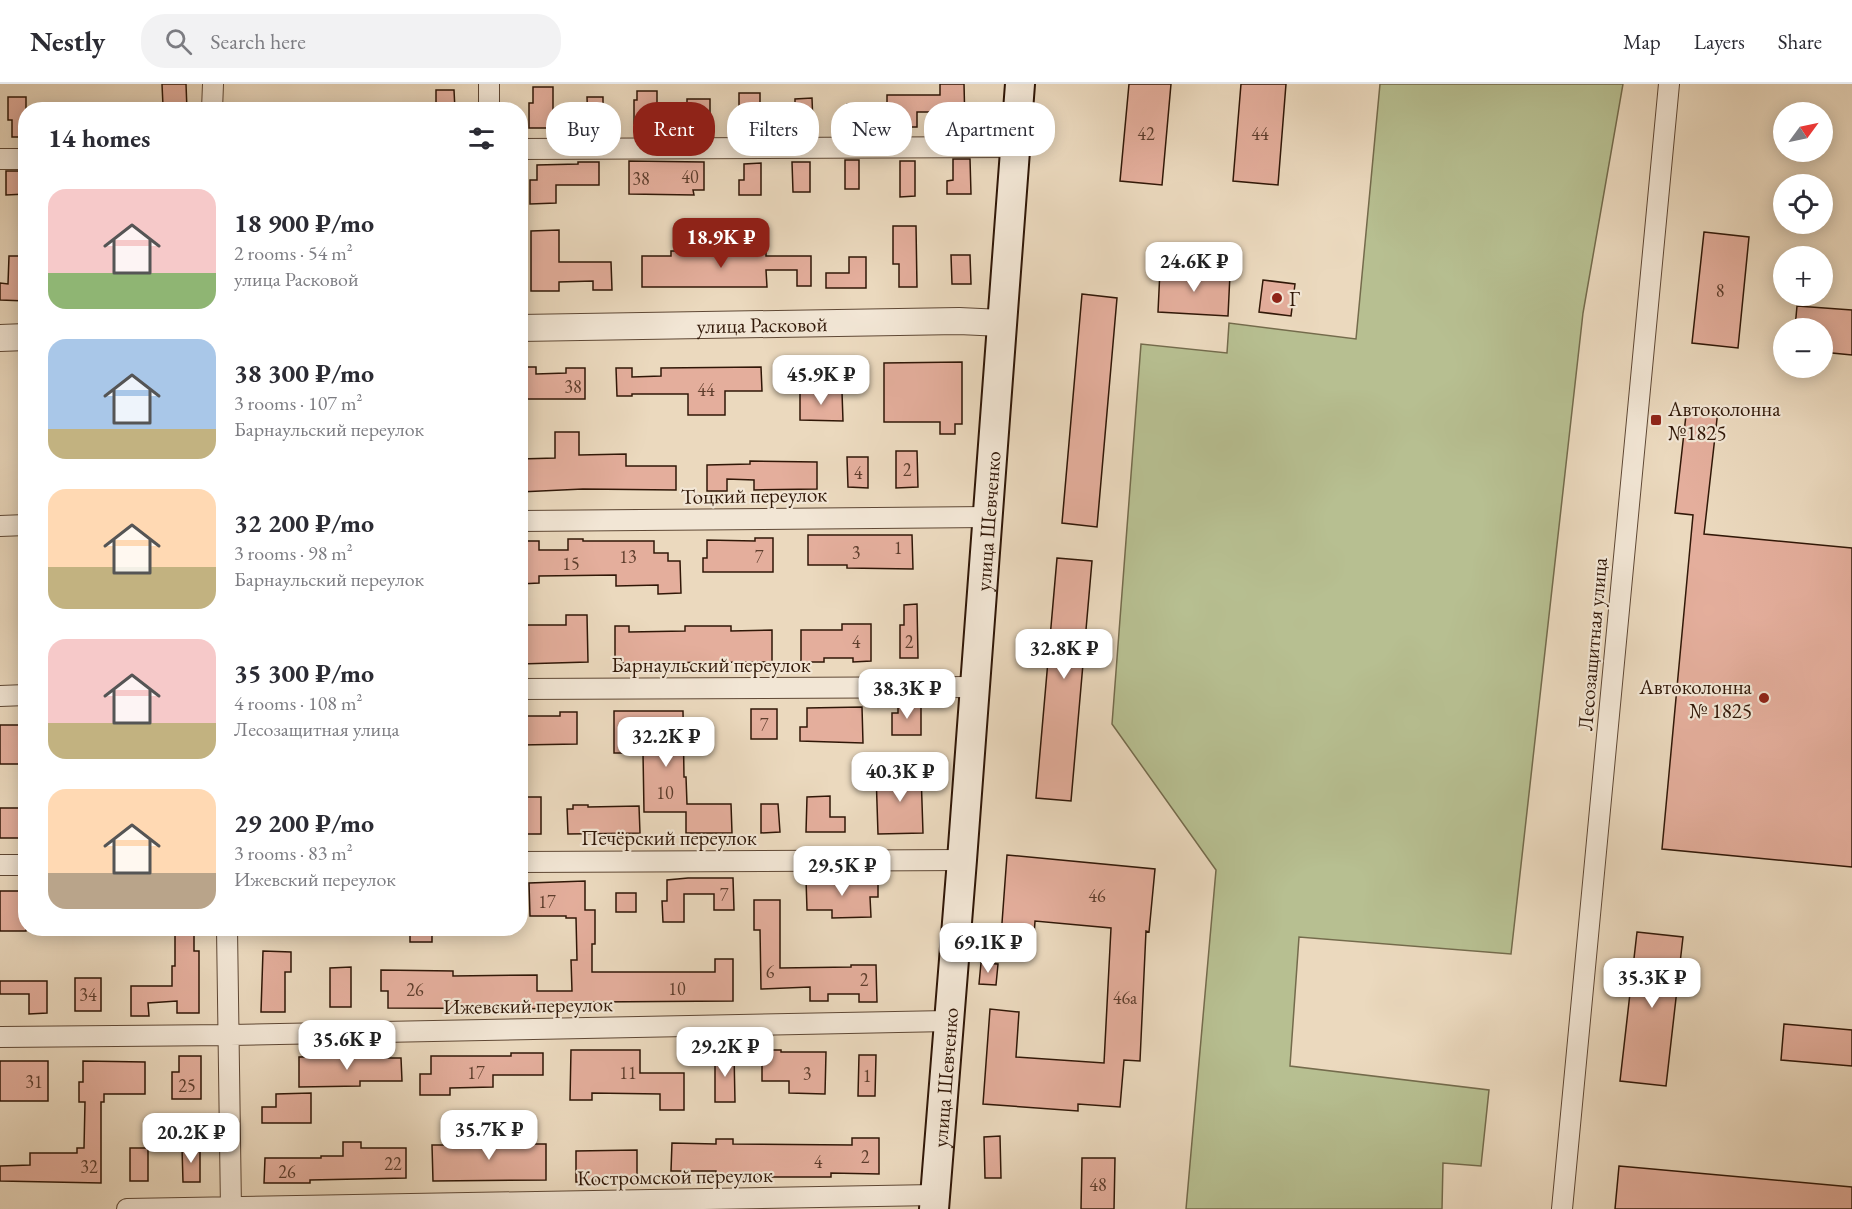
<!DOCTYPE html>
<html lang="en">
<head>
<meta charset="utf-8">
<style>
	:root { --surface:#fff; --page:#f2f2f3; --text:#2b2b33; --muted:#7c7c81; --line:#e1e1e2; --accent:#8f2418 }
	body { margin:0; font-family:"EB Garamond",serif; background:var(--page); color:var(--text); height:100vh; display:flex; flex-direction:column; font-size:22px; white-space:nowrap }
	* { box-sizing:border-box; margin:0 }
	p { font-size:20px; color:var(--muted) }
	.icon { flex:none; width:33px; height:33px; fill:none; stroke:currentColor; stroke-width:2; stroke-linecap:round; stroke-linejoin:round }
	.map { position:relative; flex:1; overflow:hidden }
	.sheet { position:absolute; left:18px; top:18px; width:510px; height:834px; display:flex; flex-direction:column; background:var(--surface); border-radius:24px; box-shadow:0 3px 15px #0003 }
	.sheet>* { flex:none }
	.banner { position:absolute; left:546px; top:18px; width:570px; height:54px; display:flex; gap:12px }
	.needle { width:39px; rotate:57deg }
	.buttons { position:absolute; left:1773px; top:18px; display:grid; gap:12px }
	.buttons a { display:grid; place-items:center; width:60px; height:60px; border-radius:50%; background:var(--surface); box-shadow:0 3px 15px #0003; font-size:30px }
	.price { position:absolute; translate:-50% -51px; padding:0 14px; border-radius:12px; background:#fff; color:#222; font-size:20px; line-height:39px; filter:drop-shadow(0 2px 3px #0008) }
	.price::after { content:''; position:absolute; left:50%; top:36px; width:18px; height:14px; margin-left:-9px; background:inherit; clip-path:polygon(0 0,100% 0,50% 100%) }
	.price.active { background:var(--accent); color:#fff }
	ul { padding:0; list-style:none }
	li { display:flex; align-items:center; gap:18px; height:150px; padding:0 30px }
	li span { display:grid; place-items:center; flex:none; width:168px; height:120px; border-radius:18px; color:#555 }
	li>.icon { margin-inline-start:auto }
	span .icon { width:72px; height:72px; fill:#fffc; stroke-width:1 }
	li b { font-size:26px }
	h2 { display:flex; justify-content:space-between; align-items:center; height:72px; padding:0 30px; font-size:26px }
	.chip { padding:0 21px; border-radius:24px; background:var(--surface); box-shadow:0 3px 15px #0003; font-size:21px; line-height:54px }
	.chip.active { background:var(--accent); color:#fff }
	header { display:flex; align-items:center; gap:36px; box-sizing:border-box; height:84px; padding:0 30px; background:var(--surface); border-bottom:2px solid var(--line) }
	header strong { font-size:28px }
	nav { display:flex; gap:33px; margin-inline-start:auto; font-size:21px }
	.search { width:420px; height:54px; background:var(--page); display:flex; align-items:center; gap:15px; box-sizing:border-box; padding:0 21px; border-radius:24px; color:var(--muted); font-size:22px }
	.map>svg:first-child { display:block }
	.green { fill:#b7bf91; stroke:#746b4c; stroke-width:1.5 }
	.building { fill:#e4ae9c; stroke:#301707; stroke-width:1.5 }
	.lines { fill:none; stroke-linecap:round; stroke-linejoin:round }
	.minor-casing { stroke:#5f4835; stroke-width:22 }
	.tertiary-casing { stroke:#5f4835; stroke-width:28 }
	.secondary-casing { stroke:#301707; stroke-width:32 }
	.minor { stroke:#f2e6d5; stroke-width:20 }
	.tertiary { stroke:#f2e6d5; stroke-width:26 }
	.secondary { stroke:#f2e6d5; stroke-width:28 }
	.poi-dot { fill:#8f2418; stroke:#f2e6d5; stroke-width:2 }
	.labels { text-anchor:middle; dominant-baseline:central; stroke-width:4.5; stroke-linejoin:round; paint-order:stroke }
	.number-label { font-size:18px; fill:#5d3d2c }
	.poi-label { font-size:21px; fill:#301707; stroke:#f2e6d5; text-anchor:start }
	.street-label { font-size:21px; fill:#301707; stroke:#f2e6d5 }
</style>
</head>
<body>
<header>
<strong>Nestly</strong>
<div class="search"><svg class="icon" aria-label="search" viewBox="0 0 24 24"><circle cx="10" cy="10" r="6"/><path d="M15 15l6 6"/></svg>Search here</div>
<nav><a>Map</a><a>Layers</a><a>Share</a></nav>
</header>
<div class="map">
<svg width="1852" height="1125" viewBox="0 0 1852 1125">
	<rect width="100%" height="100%" fill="#ebd9be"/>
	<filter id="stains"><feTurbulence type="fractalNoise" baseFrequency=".00333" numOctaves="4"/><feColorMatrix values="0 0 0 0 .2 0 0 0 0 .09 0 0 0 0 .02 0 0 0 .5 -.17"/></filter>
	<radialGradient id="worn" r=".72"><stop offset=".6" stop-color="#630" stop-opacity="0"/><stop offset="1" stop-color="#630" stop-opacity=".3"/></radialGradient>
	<!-- green -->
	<path class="green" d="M1380,0h243l-40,229 -72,641 -212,-17 -9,129 199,24 -8,76 -38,-3 -1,46h-256l30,-339 -104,-146 29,-380 86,9 2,-30 127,16z"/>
	<!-- building -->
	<path class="building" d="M162,0h24l1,26h-20v-4h-4z
		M940,0h24l1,41h-15v-13h-33v15h-21l-1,-14h-8v-18h53z
		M1129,0h42l-9,101 -42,-4z
		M1241,0h45l-8,101 -45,-4z
		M533,3h20v41h-24v-25h4z
		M436,6h18l1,20h-19z
		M637,7h20v33h-23v-24h3z
		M739,9h21v32h-17v-14h-4z
		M8,13h18v40h-14v-17h-4z
		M587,13h16v29h-15z
		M812,14l1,27h-18v-26z
		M687,15h23v26l-19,1v-7h-4z
		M847,20h18v23l-18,1z
		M953,75h17l1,35h-24v-13l6,-1z
		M845,76h14v29h-14z
		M629,77l75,1v28h-11l1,5 -65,-1z
		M900,77h15v35l-15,1z
		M578,78h21v23h-43v18l-26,1v-24h7v-15l41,-1z
		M792,78h18v30h-17z
		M761,79v32h-22v-15h5v-16z
		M6,87h20v23l-20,1z
		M893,142h23l1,61h-18v-23h-6z
		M559,146v32h52l1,28h-19v-9l-34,1v9h-28v-60z
		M1704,148l45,5 -11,111 -46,-5z
		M750,159h16v13h45v30h-14v-16h-31l1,17h-125v-31h29v-5h79z
		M951,171h19l1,29h-19z
		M9,172h17v45l-26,-1v-17l8,1z
		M849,173h17v31h-40v-15h23z
		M1160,186l70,4 -2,42 -70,-4z
		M1263,196l32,4 -4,32 -32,-4z
		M1082,210l35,4 -20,229 -35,-4z
		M1797,222l55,4v45l-30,-3v-24h-27z
		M962,278v62h-7v10h-15v-12h-56v-59z
		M520,283h16v7l30,-1v-5h19v31h-65z
		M761,283l1,24h-37v24h-37v-21h-56v2h-15l-1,-28h16v9l29,-1v-8z
		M820,308h22l1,29 -43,-1v-27z
		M1687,322l31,4 -14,124 148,14v319l-190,-18 31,-334 -18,-2z
		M555,348h24v23l47,-1v12h50v24l-93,-1 -63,3v-33l35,-1z
		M896,367h21l1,36 -22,1z
		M847,373h21v31l-20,-1z
		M750,377l67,1v27l-63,1v-10l-27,-1v12h-20v-26l43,-1z
		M808,451h104l1,34 -66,-1v-3h-39z
		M755,454h18v34h-70v-14h4v-18l48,1z
		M568,455h15v2h71v12h14v8h12l1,32 -23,1v-9l-42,1v-11l-77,1v7l-19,1 2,-43h17v9h29z
		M1057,474l35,3 -21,240 -35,-3z
		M917,520l1,54h-18v-33h4v-20z
		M566,531h21l1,47 -68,2v-26h5v-13h41z
		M842,540h29v37l-18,1v-4h-29v4h-23v-32h41z
		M615,542h14v6l56,-1v-5h46v5l41,-1v32l-157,1z
		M898,620h23v31h-29v-22h6z
		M862,623l1,36 -63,-2v-14h7v-19z
		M751,625h26v30h-26z
		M614,627h69l1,66h2l1,27h44l1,29h-46v-21h-42l-1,-59h-29z
		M560,628h17v32l-57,1v-22h6v-7h34z
		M0,641h26v39h-26z
		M921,688l2,61 -45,1 -2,-61z
		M830,712v21h15v15h-39l1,-35z
		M520,713h21v37h-21z
		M761,720h17l2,28 -19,1z
		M573,721h15v2l51,-1 1,27 -72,1 -1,-25h6z
		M0,724h26v30h-26z
		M1007,771l148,14 -6,63 -3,-1 -6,130 -16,-1 -4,47 -42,-3v7l-95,-7 7,-95 29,3 -3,45 88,6 7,-135 -76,-7 -2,31 -33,-2z
		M688,794h45l1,32h-20v-16h-30v28h-21l-1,-21h5v-21z
		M825,794v2h53v17h-8l1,20 -39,1v-8h-25l-1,-31z
		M585,797v29h10v34h-3v28h123v-13h18v42l-141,1v7l-204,-1v-17h-7v-21l72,1v5l84,-1v16h35l-1,-31h6l-1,-42h-10v-2h-36l-1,-33z
		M0,807h26v40h-26z
		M616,809h20v19h-20z
		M754,816h26v68l71,-1v-2h25l1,37h-18v-8h-31v7h-18v-14l-49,2 -1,-59h-6z
		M175,844h19v23h5v62h-22v-12l-29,2 1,13h-18v-30h41v-20h3z
		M410,844h22v14h-22z
		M1637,848l46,5 -17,149 -46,-5z
		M263,867l28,1v20h-6v40h-24z
		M981,879l17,1 -2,21 -17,-1z
		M351,883v40h-21v-39z
		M75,894h26v33h-26z
		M0,897h47v32l-18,1v-20h-29z
		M1784,940l68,6v36l-71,-6z
		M571,966h69v23h44v37h-24v-16l-68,-1v7h-22z
		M762,966h19v2h45l-1,42 -36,-1v-12h-27z
		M511,969h32v22h-50v12l-43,1v7h-30v-21h11v-18h80z
		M715,969h19l1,49h-20z
		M859,971h17l-1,41h-17z
		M179,972h22v43h-29v-27h7z
		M359,972v2h42l1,23h-42v5l-61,1v-30z
		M0,977h48v40h-48z
		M83,977l62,1v32h-41v8h-3v81l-101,-2v-15l30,-1v-12h47v-5h7l1,-46h-6v-20h4z
		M311,1009v30h-49v-16h14v-13z
		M476,1050h22l1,10h47v36l-113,1 -1,-36h44z
		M1000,1052l1,42h-16l-1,-41z
		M852,1054h27v36l-48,-1v4h-115v-6h-45l1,-28 44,1v-5h17v5l119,1z
		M343,1058h18v6h45v30l-96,2v3h-46l1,-25h56v-2h22z
		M182,1063h18v35h-17z
		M130,1064h18v33h-18z
		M637,1066v28h-41v4h-20v-31z
		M1082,1074h33l-1,51h-33z
		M1619,1082l233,21v22h-237z"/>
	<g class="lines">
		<!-- minor casing -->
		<g class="minor-casing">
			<path id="minor" d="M489,0v26
				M212,26l1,-26
				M520,65l496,-2
				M0,75h26
				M520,437l468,-4
				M0,442l26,-1
				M520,605l455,-2
				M0,612l26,-1
				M520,778l442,-2
				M0,781h26
				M227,844l4,281
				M0,953l230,-2 718,-14
				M127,1125l808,-14
				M1562,1125l107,-1125"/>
		</g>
		<!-- tertiary casing -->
		<g class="tertiary-casing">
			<g id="tertiary">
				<path id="s1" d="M520,244l439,-7 43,2"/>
				<path d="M0,254l26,-1"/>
			</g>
		</g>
		<!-- secondary casing -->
		<g class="secondary-casing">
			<g id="secondary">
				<path id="s2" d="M934,1125l28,-349 58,-776"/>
			</g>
		</g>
		<!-- minor -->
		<use href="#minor" class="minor"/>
		<!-- tertiary -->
		<use href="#tertiary" class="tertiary"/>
		<!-- secondary -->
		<use href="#secondary" class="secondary"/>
	</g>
	<!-- markers -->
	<g class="poi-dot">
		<circle cx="1277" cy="214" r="6"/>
		<rect x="1650" y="330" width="12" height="12" rx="3"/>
		<circle cx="1764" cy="614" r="6"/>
	</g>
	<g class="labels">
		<!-- number labels -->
		<g class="number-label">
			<text x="1146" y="49">42</text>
			<text x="1260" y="49">44</text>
			<text x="690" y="92">40</text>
			<text x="641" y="94">38</text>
			<text x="1720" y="206">8</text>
			<text x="573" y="302">38</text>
			<text x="706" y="305">44</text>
			<text x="907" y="385">2</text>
			<text x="858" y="388">4</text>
			<text x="898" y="463">1</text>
			<text x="856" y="468">3</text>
			<text x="628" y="472">13</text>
			<text x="759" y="472">7</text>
			<text x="571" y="479">15</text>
			<text x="856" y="557">4</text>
			<text x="909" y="557">2</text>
			<text x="764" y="640">7</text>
			<text x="665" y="708">10</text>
			<text x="724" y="810">7</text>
			<text x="1097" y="811">46</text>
			<text x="547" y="817">17</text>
			<text x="770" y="887">6</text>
			<text x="864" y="895">2</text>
			<text x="677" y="904">10</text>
			<text x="415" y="905">26</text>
			<text x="88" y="910">34</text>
			<text x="1125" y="913">46а</text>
			<text x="476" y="988">17</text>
			<text x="628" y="988">11</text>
			<text x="807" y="989">3</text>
			<text x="867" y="991">1</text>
			<text x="34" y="997">31</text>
			<text x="187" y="1001">25</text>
			<text x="865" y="1072">2</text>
			<text x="818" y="1077">4</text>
			<text x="393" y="1079">22</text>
			<text x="89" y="1082">32</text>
			<text x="287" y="1087">26</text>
			<text x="1098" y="1100">48</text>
		</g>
		<!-- poi labels -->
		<g class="poi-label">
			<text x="1289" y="214">Г</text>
			<text x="1668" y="324">Автоколонна<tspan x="1668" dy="24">№1825</tspan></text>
			<text x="1752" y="602" text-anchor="end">Автоколонна<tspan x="1752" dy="24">№ 1825</tspan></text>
		</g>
		<!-- street labels -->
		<g class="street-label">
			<text stroke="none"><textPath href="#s1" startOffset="242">улица Расковой</textPath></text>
			<text transform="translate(754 411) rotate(-1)">Тоцкий переулок</text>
			<text stroke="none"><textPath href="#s2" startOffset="690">улица Шевченко</textPath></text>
			<text transform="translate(1592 560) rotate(-85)">Лесозащитная улица</text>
			<text x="711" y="580">Барнаульский переулок</text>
			<text x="669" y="753">Печёрский переулок</text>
			<text transform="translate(528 921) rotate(-1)">Ижевский переулок</text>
			<text stroke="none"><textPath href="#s2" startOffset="132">улица Шевченко</textPath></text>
			<text transform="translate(675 1092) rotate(-1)">Костромской переулок</text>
		</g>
	</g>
	<rect width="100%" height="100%" filter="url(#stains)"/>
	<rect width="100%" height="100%" fill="url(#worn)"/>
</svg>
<div class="buttons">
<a><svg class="needle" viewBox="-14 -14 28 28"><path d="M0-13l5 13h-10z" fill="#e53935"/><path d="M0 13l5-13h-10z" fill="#7c7c81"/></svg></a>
<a><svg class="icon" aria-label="locate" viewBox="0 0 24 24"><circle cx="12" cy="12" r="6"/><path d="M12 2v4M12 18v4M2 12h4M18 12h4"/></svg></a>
<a>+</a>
<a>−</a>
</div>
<b class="price active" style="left:721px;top:185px">18.9K ₽</b>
<b class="price" style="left:1194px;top:209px">24.6K ₽</b>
<b class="price" style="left:821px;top:322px">45.9K ₽</b>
<b class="price" style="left:1064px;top:596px">32.8K ₽</b>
<b class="price" style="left:907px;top:636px">38.3K ₽</b>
<b class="price" style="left:666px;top:684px">32.2K ₽</b>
<b class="price" style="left:900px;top:719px">40.3K ₽</b>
<b class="price" style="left:842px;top:813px">29.5K ₽</b>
<b class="price" style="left:988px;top:890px">69.1K ₽</b>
<b class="price" style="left:1652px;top:925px">35.3K ₽</b>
<b class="price" style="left:347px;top:987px">35.6K ₽</b>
<b class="price" style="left:725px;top:994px">29.2K ₽</b>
<b class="price" style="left:489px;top:1077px">35.7K ₽</b>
<b class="price" style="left:191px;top:1080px">20.2K ₽</b>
<div class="banner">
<a class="chip">Buy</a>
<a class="chip active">Rent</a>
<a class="chip">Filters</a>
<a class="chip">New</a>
<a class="chip">Apartment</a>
</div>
<section class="sheet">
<h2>14 homes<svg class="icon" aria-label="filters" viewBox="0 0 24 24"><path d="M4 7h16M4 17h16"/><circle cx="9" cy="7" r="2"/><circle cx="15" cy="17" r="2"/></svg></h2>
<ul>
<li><span style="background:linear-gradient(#f6c9c9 70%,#8fb573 0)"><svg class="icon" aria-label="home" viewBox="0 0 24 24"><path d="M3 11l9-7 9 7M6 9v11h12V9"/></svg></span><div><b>18 900 ₽/mo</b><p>2 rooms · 54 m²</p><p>улица Расковой</p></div></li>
<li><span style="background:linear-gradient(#a9c7e8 75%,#c2b280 0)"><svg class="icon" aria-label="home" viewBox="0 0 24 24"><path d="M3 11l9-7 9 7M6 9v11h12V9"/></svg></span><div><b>38 300 ₽/mo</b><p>3 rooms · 107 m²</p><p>Барнаульский переулок</p></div></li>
<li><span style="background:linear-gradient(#ffd9b3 65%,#c2b280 0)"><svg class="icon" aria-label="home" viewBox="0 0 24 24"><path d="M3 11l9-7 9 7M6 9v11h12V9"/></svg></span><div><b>32 200 ₽/mo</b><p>3 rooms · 98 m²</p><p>Барнаульский переулок</p></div></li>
<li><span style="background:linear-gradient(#f6c9c9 70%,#c2b280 0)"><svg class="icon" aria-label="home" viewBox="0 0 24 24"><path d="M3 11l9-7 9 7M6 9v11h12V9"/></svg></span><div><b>35 300 ₽/mo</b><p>4 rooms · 108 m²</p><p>Лесозащитная улица</p></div></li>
<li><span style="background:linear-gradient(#ffd9b3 70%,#b9a48a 0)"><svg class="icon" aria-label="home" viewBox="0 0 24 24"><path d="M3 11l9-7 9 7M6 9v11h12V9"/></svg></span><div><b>29 200 ₽/mo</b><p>3 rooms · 83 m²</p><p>Ижевский переулок</p></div></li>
</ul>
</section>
</div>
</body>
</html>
